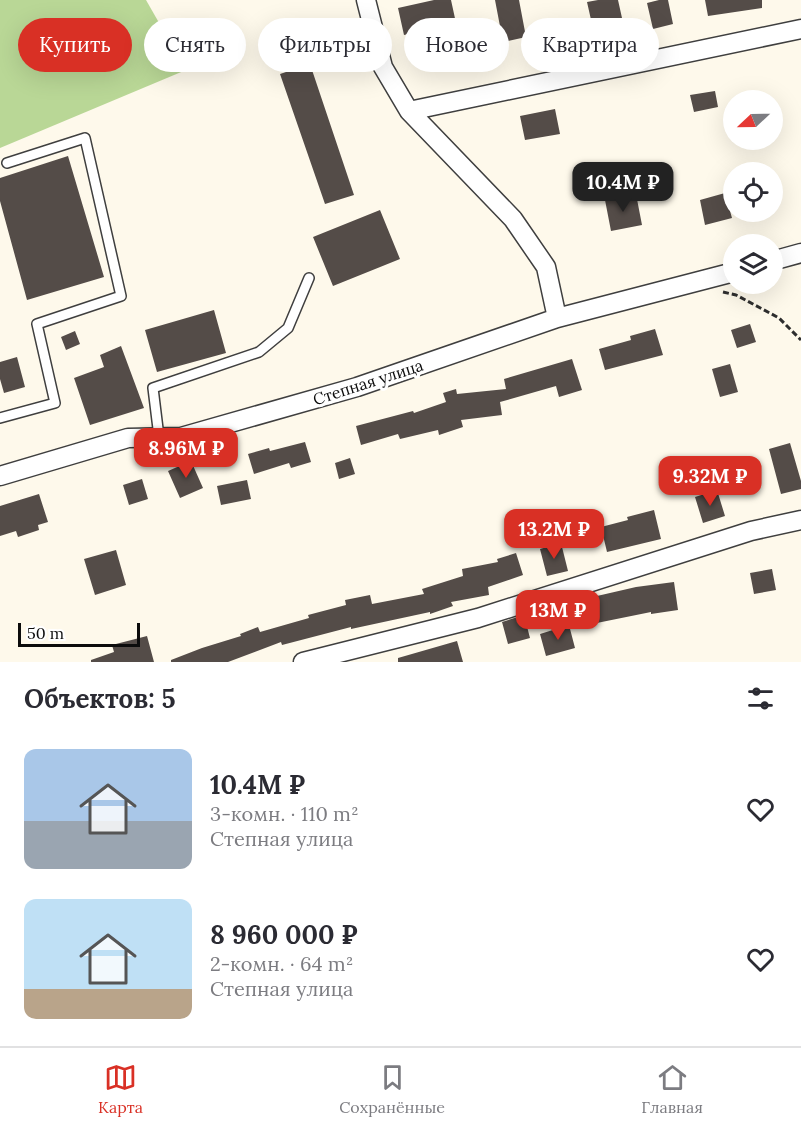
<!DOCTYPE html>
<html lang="ru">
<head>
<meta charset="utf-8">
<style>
	:root { --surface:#fff; --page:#f7f7f7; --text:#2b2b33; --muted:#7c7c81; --line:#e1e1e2; --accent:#d93025 }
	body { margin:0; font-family:Lora,serif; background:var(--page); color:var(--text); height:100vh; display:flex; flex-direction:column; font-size:22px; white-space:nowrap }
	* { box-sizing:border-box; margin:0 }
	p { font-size:20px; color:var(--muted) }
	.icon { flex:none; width:33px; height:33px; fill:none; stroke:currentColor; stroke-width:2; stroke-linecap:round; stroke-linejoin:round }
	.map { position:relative; height:662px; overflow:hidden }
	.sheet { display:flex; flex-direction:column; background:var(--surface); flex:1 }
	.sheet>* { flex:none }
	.banner { position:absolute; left:18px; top:18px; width:765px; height:54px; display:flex; gap:12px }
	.needle { width:39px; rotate:248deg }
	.fabs { position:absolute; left:723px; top:90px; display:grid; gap:12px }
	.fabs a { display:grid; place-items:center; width:60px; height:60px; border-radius:50%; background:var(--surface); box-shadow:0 6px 24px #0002; font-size:30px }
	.scale { position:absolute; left:18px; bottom:15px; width:122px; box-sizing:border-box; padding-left:6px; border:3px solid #0c0c0c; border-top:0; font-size:16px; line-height:21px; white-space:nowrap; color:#0c0c0c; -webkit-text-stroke:4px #fff; paint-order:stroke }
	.price { position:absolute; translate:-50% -51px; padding:0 14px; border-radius:12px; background:var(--accent); color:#fff; font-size:20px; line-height:39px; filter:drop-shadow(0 2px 3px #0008) }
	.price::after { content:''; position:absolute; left:50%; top:36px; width:18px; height:14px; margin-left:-9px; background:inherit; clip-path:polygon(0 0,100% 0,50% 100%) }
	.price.selected { background:#222; color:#fff }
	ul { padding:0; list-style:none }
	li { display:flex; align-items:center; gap:18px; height:150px; padding:0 24px }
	li span { display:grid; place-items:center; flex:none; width:168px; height:120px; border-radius:12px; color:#555 }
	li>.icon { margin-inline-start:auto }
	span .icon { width:72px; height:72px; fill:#fffc; stroke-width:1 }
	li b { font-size:26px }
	h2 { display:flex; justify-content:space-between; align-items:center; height:72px; padding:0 24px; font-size:26px }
	.chip { padding:0 21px; border-radius:27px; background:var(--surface); box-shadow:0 6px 24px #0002; font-size:21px; line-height:54px }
	.chip.selected { background:var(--accent); color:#fff }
	.tabs { display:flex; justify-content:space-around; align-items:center; height:84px; border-top:2px solid var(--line); background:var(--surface); font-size:16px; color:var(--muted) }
	.tabs a { display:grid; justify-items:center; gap:3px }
	.tabs .selected { color:var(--accent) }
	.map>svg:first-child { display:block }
	.forest { fill:#b9d796 }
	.building { fill:#544c48 }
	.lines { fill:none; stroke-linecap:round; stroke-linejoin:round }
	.service-casing { stroke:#3f3f3f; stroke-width:12 }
	.minor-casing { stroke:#3f3f3f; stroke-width:21 }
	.path { stroke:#2e2e2e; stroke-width:3; stroke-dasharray:6 3; stroke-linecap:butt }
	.service { stroke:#fff; stroke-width:9 }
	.minor { stroke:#fff; stroke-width:18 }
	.labels { text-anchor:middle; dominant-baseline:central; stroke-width:6; stroke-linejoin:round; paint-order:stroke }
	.street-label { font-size:16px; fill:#0c0c0c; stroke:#fff }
</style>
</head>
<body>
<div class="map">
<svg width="801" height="662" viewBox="0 0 801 662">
	<rect width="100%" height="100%" fill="#fef9eb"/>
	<!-- forest -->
	<path class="forest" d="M0,0h146l40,70 -186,78z"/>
	<!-- building -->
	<path class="building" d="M434,0h17l5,23 -52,12 -6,-27z
		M495,0h24l7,37 -23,5z
		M598,0h20l8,36 -30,6 -9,-40z
		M659,0h9l5,24 -20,5 -6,-26z
		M705,0h57v8l-54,8z
		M310,64l44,131 -29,9 -45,-130z
		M715,91l3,16 -24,5 -4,-17z
		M555,109l5,25 -35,6 -5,-24z
		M68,156l36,121 -77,23 -27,-99v-23z
		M725,193l7,25 -27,7 -5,-25z
		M636,194l6,31 -31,6 -6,-31z
		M380,210l20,49 -67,27 -20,-49z
		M214,310l12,43 -69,19 -12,-42z
		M750,324l6,18 -19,6 -6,-18z
		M655,329l8,26 -58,15 -6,-21 32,-9 -1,-4z
		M75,331l5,13 -14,6 -5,-13z
		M121,346l23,62 -54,17 -16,-47 30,-11 -4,-12z
		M17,357l8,30 -21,6 -4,-14v-17z
		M572,359l10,31 -23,7 -3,-11 -56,16 2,13 -41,5 2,7 -24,8 -1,-5 -38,9 -2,-5 -37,11 -5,-19 57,-15 1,2 32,-11 -3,-9 13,-4 1,5 49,-5 -2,-10z
		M730,364l8,28 -18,5 -8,-28z
		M305,442l6,20 -20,6 -2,-5 -35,11 -6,-20 21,-6 1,3z
		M790,443l11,38v8l-20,5 -12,-45z
		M350,458l5,16 -16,5 -4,-16z
		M191,461l12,27 -23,10 -12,-27z
		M142,479l6,20 -19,6 -6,-20z
		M247,480l4,19 -30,6 -4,-19z
		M717,490l8,26 -22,7 -8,-26z
		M39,494l9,28 -10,3 1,5 -21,7 -2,-6 -16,5v-30z
		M654,510l7,29 -54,13 -6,-25 27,-7 -1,-3z
		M561,543l7,28 -21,5 -7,-27z
		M116,550l10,35 -31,10 -11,-36z
		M516,553l7,22 -35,12 1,8 -38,7 2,4 -23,8v-2l-79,17v-2l-69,18 -1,-3 -53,20h-57v-2l31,-12 39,-12 -1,-2 18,-7 2,5 49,-14 -1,-3 38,-10 -1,-5 25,-5 2,9 52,-10 -2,-5 41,-13 -1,-7 36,-7 -1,-3z
		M772,569l4,21 -22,4 -4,-21z
		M674,582l4,28 -27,4v-2l-74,15 -6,-25 65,-15z
		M524,615l6,23 -22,6 -6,-22z
		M569,625l6,23 -29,8 -6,-22z
		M147,636l7,26h-63v-2l23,-8 -2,-7z
		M457,641l6,21h-65v-4z"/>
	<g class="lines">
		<!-- service casing -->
		<g class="service-casing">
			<path id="service" d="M0,418l55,-15 -18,-79 84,-28 -36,-158 -78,25
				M159,437l-6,-49 106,-36 29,-24 21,-50"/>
		</g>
		<!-- minor casing -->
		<g class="minor-casing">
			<path id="minor" d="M366,0l17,67 26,44 104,108 33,48 11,51
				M409,111l392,-82
				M772,261l29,-8
				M0,476l128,-38 53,-1 176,-50 200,-69 177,-46
				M303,662l175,-44 273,-87 50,-11"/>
		</g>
		<!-- path -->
		<path class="path" d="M723,292l13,3 43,23 22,22"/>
		<!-- service -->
		<use href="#service" class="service"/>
		<!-- minor -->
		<use href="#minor" class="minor"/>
	</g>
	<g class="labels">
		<!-- street labels -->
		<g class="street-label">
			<text transform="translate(368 382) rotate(-18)">Степная улица</text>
		</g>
	</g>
</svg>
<div class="fabs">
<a><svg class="needle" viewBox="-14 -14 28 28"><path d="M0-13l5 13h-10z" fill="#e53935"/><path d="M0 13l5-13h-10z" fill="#7c7c81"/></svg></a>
<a><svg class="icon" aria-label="locate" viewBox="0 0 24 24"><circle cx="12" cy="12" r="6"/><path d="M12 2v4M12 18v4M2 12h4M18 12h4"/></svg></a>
<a><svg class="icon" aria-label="layers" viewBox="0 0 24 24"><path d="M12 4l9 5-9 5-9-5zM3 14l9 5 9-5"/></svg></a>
</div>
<div class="scale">50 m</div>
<b class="price selected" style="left:623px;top:213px">10.4M ₽</b>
<b class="price" style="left:186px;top:479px">8.96M ₽</b>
<b class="price" style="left:710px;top:507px">9.32M ₽</b>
<b class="price" style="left:554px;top:560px">13.2M ₽</b>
<b class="price" style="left:558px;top:641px">13M ₽</b>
<div class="banner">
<a class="chip selected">Купить</a>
<a class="chip">Снять</a>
<a class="chip">Фильтры</a>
<a class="chip">Новое</a>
<a class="chip">Квартира</a>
</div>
</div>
<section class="sheet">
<h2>Объектов: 5<svg class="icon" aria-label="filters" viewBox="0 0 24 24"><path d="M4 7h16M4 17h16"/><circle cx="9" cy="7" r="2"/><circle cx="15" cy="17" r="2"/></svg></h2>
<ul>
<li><span style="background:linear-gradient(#a9c7e8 60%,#9aa5b1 0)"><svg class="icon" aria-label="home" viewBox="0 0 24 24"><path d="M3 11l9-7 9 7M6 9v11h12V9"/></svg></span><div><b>10.4M ₽</b><p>3-комн. · 110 m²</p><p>Степная улица</p></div><svg class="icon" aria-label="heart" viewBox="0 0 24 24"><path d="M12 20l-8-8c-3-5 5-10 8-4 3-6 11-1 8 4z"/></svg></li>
<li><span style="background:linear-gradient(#bfe0f5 75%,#b9a48a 0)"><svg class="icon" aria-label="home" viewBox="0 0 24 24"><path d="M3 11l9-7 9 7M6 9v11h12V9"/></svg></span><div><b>8 960 000 ₽</b><p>2-комн. · 64 m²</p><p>Степная улица</p></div><svg class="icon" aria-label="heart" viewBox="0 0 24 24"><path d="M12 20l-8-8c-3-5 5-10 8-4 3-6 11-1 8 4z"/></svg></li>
</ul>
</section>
<nav class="tabs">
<a class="selected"><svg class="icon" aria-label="map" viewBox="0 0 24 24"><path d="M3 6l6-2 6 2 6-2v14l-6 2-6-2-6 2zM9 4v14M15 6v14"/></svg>Карта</a>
<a><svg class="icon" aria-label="saved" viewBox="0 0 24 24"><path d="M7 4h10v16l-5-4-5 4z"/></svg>Сохранённые</a>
<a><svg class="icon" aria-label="home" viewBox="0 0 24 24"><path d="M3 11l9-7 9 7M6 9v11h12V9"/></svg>Главная</a>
</nav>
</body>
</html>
